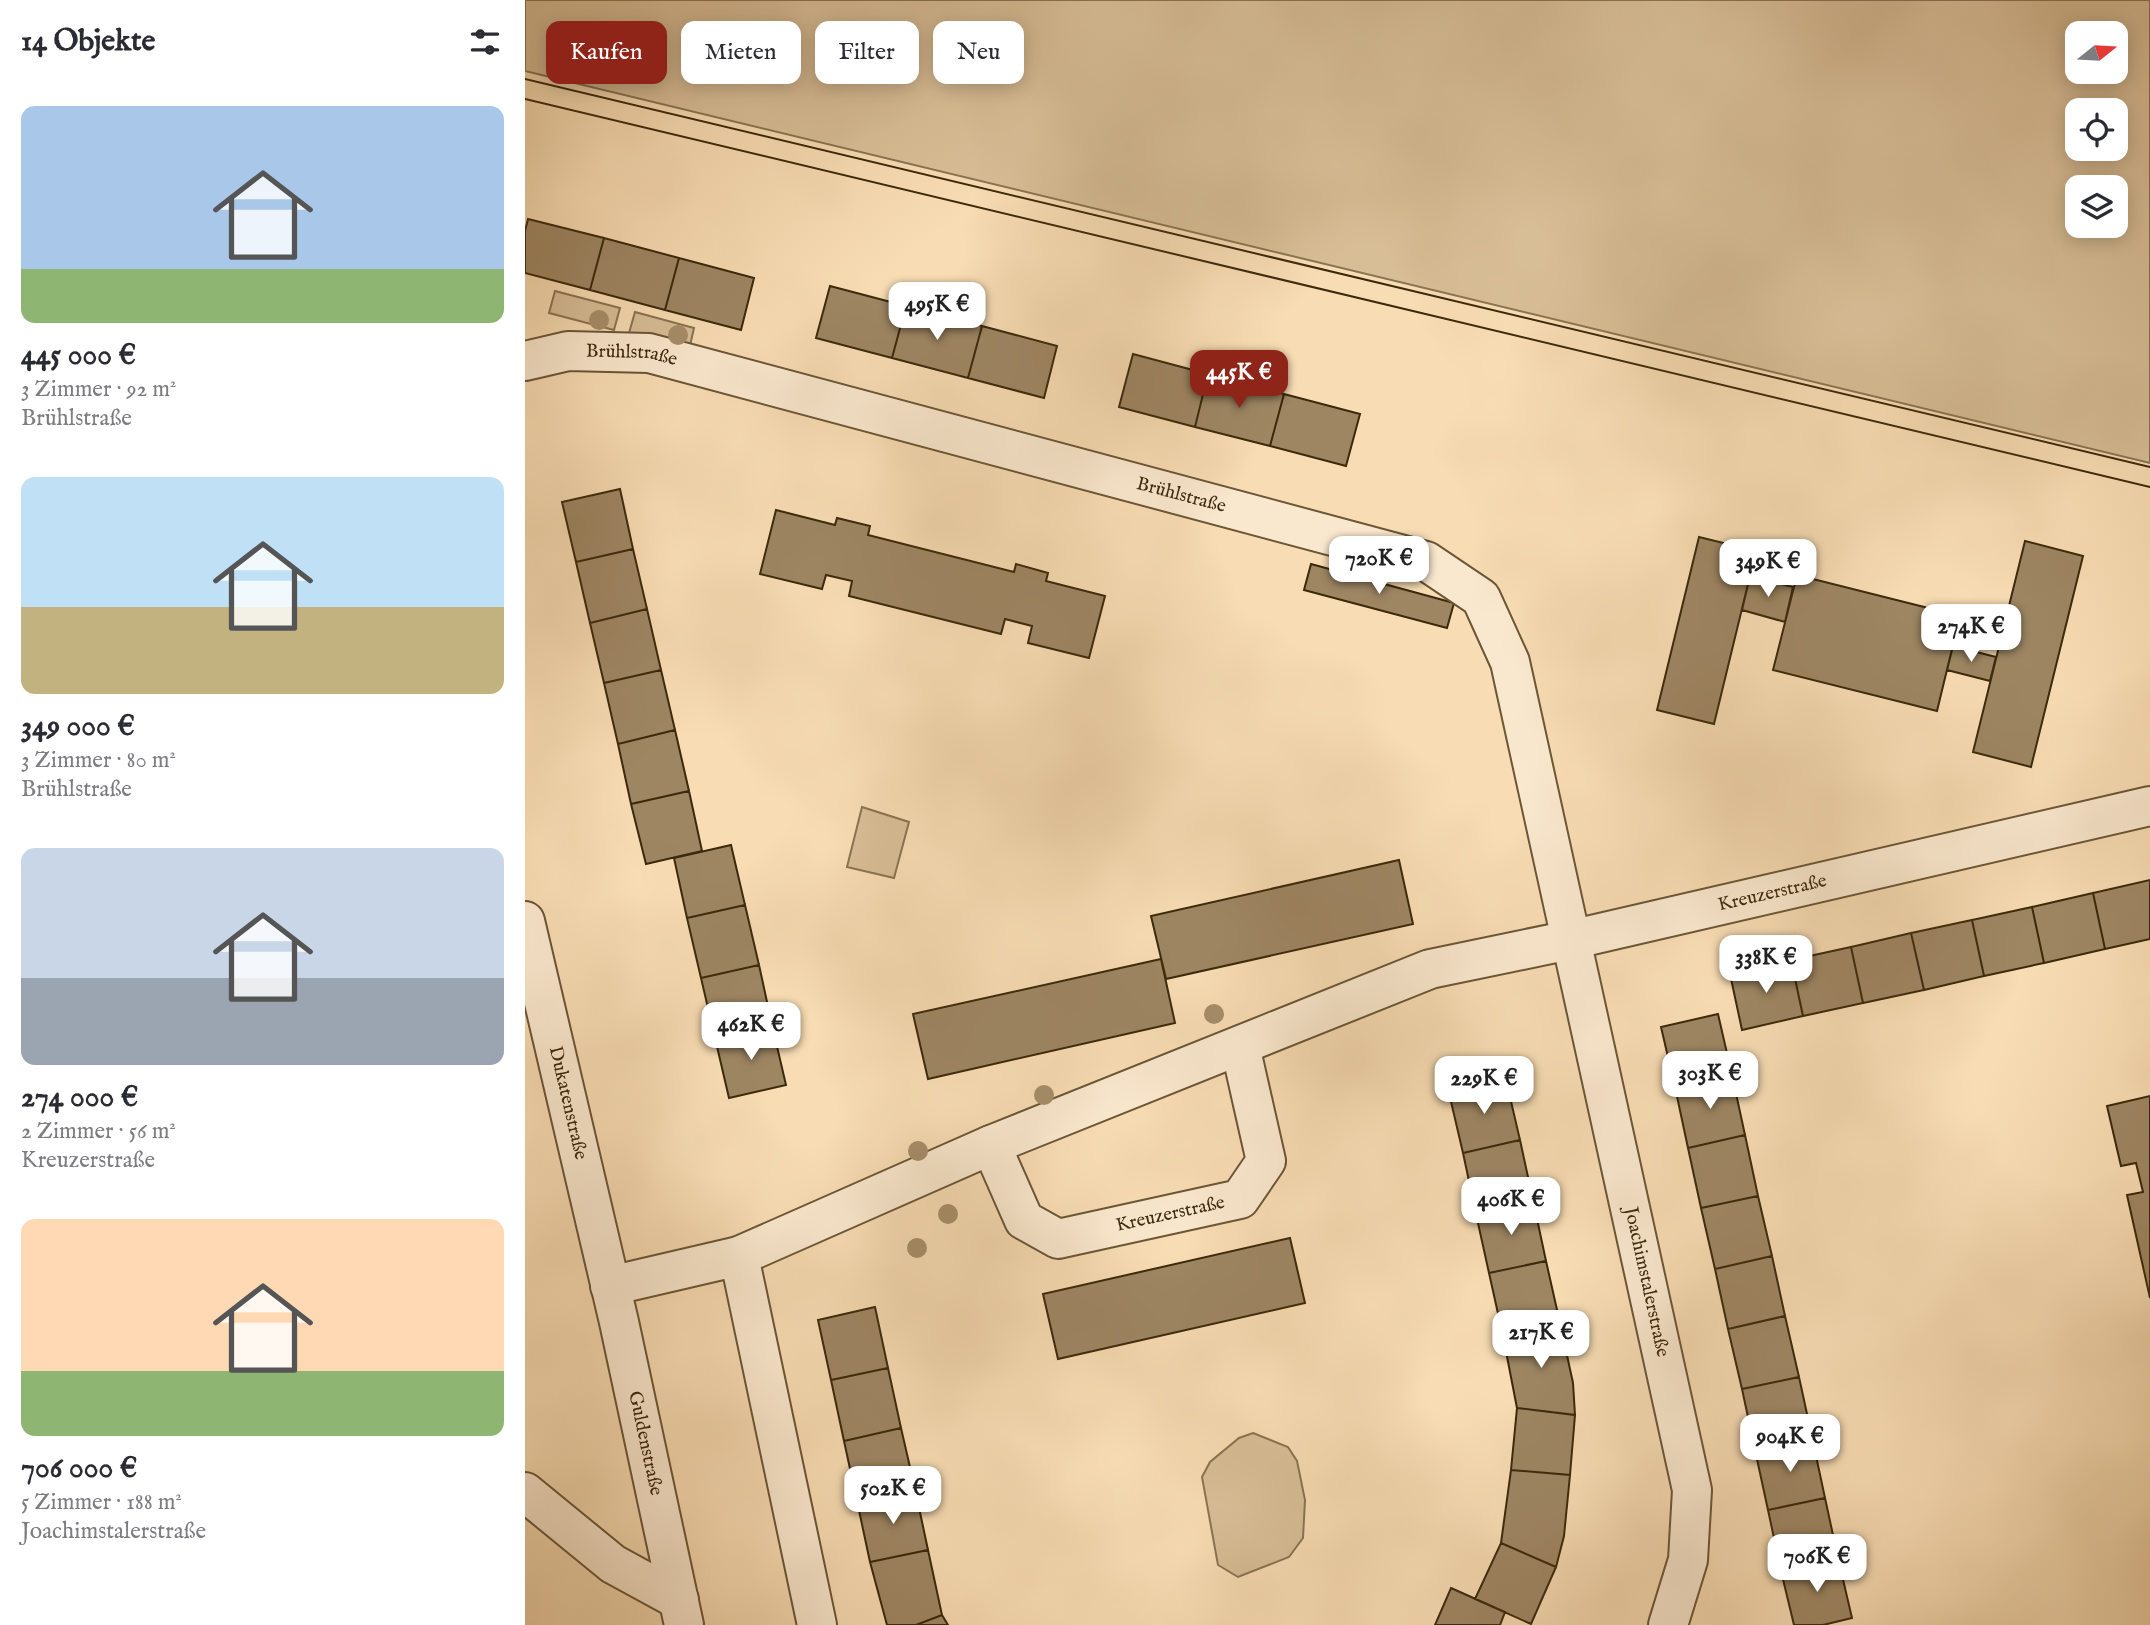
<!DOCTYPE html>
<html lang="de">
<head>
<meta charset="utf-8">
<style>
	:root { --surface:#fff; --page:#f7f7f7; --text:#2b2b33; --muted:#7c7c81; --accent:#8f2418 }
	body { margin:0; font-family:"IM FELL English",serif; background:var(--page); color:var(--text); height:100vh; display:flex; flex-direction:column; font-size:26px; white-space:nowrap }
	* { box-sizing:border-box; margin:0 }
	p { font-size:23px; color:var(--muted) }
	.icon { flex:none; width:38px; height:38px; fill:none; stroke:currentColor; stroke-width:2; stroke-linecap:round; stroke-linejoin:round }
	.map { position:relative; flex:1; overflow:hidden }
	.details { display:flex; flex-direction:column; background:var(--surface); width:525px }
	.details>* { flex:none }
	.guide { position:absolute; left:21px; top:21px; width:665px; height:63px; display:flex; gap:14px }
	.needle { width:46px; rotate:72deg }
	.controls { position:absolute; left:1540px; top:21px; display:grid; gap:14px }
	.controls a { display:grid; place-items:center; width:63px; height:63px; border-radius:14px; background:var(--surface); box-shadow:0 4px 18px #0003; font-size:35px }
	.price { position:absolute; translate:-50% -60px; padding:0 16px; border-radius:14px; background:#fff; color:#222; font-size:23px; line-height:46px; filter:drop-shadow(0 2px 4px #0008) }
	.price::after { content:''; position:absolute; left:50%; top:42px; width:21px; height:16px; margin-left:-10px; background:inherit; clip-path:polygon(0 0,100% 0,50% 100%) }
	.price.active { background:var(--accent); color:#fff }
	ul { padding:0; list-style:none }
	li { display:grid; align-content:center; gap:14px; height:371px; padding:0 21px }
	li span { display:grid; place-items:center; height:217px; border-radius:14px; color:#555 }
	li>.icon { margin-inline-start:auto }
	span .icon { width:126px; height:126px; fill:#fffc; stroke-width:1 }
	li b { font-size:30px }
	h2 { display:flex; justify-content:space-between; align-items:center; height:84px; padding:0 21px; font-size:30px }
	.chip { padding:0 24px; border-radius:14px; background:var(--surface); box-shadow:0 4px 18px #0003; font-size:24px; line-height:63px }
	.chip.active { background:var(--accent); color:#fff }
	main { display:flex; flex:1; min-height:0 }
	.map>svg:first-child { display:block }
	.green { fill:#d8be97; stroke:#8a7452; stroke-width:2; fill-rule:evenodd }
	.building { fill:#9e8663; stroke:#3c290c; stroke-width:2 }
	.lines { fill:none; stroke-linecap:round; stroke-linejoin:round }
	.minor-casing { stroke:#6b5636; stroke-width:42 }
	.minor { stroke:#fae8ce; stroke-width:38 }
	.tram { stroke:#3c290c; stroke-width:2 }
	.tree { fill:#a68e6a }
	.labels { text-anchor:middle; dominant-baseline:central; stroke-width:6; stroke-linejoin:round; paint-order:stroke }
	.street-label { font-size:19px; fill:#3c290c; stroke:#fae8ce }
</style>
</head>
<body>
<main>
<section class="details">
<h2>14 Objekte<svg class="icon" aria-label="filters" viewBox="0 0 24 24"><path d="M4 7h16M4 17h16"/><circle cx="9" cy="7" r="2"/><circle cx="15" cy="17" r="2"/></svg></h2>
<ul>
<li><span style="background:linear-gradient(#a9c7e8 75%,#8fb573 0)"><svg class="icon" aria-label="home" viewBox="0 0 24 24"><path d="M3 11l9-7 9 7M6 9v11h12V9"/></svg></span><div><b>445 000 €</b><p>3 Zimmer · 92 m²</p><p>Brühlstraße</p></div></li>
<li><span style="background:linear-gradient(#bfe0f5 60%,#c2b280 0)"><svg class="icon" aria-label="home" viewBox="0 0 24 24"><path d="M3 11l9-7 9 7M6 9v11h12V9"/></svg></span><div><b>349 000 €</b><p>3 Zimmer · 80 m²</p><p>Brühlstraße</p></div></li>
<li><span style="background:linear-gradient(#c9d6e8 60%,#9aa5b1 0)"><svg class="icon" aria-label="home" viewBox="0 0 24 24"><path d="M3 11l9-7 9 7M6 9v11h12V9"/></svg></span><div><b>274 000 €</b><p>2 Zimmer · 56 m²</p><p>Kreuzerstraße</p></div></li>
<li><span style="background:linear-gradient(#ffd9b3 70%,#8fb573 0)"><svg class="icon" aria-label="home" viewBox="0 0 24 24"><path d="M3 11l9-7 9 7M6 9v11h12V9"/></svg></span><div><b>706 000 €</b><p>5 Zimmer · 188 m²</p><p>Joachimstalerstraße</p></div></li>
</ul>
</section>
<div class="map">
<svg width="1625" height="1625" viewBox="0 0 1625 1625">
	<rect width="100%" height="100%" fill="#f8dcb3"/>
	<filter id="stains"><feTurbulence type="fractalNoise" baseFrequency=".00286" numOctaves="4"/><feColorMatrix values="0 0 0 0 .2 0 0 0 0 .09 0 0 0 0 .02 0 0 0 .5 -.17"/></filter>
	<radialGradient id="worn" r=".72"><stop offset=".6" stop-color="#630" stop-opacity="0"/><stop offset="1" stop-color="#630" stop-opacity=".3"/></radialGradient>
	<!-- green -->
	<path class="green" d="M0,0h1625v463l-1625,-392zM1591,33v39h-39v-39zM1591,110v39h-39v-39zM1591,187v39h-39v-39z
		M30,291l65,17 -6,22 -65,-17z
		M110,312l59,16 -5,22 -60,-17z
		M337,807l47,15 -15,56 -47,-11z
		M728,1433l35,14 9,14 8,39 -2,38 -14,19 -51,20 -20,-12 -16,-88 8,-15 29,-24z"/>
	<!-- building -->
	<path class="building" d="M3,219l76,19 -14,52 -65,-17v-42z
		M79,238l75,20 -14,52 -75,-20z
		M154,258l75,20 -13,52 -76,-20z
		M305,286l76,20 -14,52 -76,-20z
		M381,306l76,20 -14,52 -76,-20z
		M457,326l75,20 -13,52 -76,-20z
		M608,354l75,20 -13,53 -76,-20z
		M683,374l76,20 -14,52 -75,-19z
		M759,394l76,20 -14,52 -76,-20z
		M95,489l13,60 -57,13 -14,-60z
		M251,510l59,15 2,-7 33,8 -2,9 146,37 2,-8 32,9 -2,8 59,15 -16,62 -61,-15 4,-17 -27,-7 -4,15 -152,-38 3,-15 -26,-6 -4,14 -62,-15z
		M1174,537l57,14 -42,173 -57,-14z
		M1500,541l58,15 -52,211 -58,-15z
		M108,549l14,60 -57,14 -14,-61z
		M786,564l143,39 -7,25 -143,-38z
		M1272,575l163,41 -23,95 -164,-41z
		M1225,576l43,11 -8,35 -43,-12z
		M122,609l14,61 -57,13 -14,-60z
		M1428,646l43,11 -6,24 -43,-11z
		M136,670l14,60 -57,14 -14,-61z
		M150,730l14,61 -58,13 -13,-60z
		M164,791l13,60 -56,13 -15,-60z
		M206,845l14,60 -58,13 -13,-60z
		M874,860l14,64 -247,55 -15,-63z
		M1625,880v59l-45,10 -12,-56z
		M1568,893l12,56 -61,14 -12,-56z
		M220,905l14,60 -58,13 -14,-60z
		M1507,907l12,56 -60,13 -12,-56z
		M1447,920l12,56 -60,14 -13,-57z
		M1386,933l13,57 -61,13 -12,-56z
		M1326,947l12,56 -60,13 -12,-56z
		M636,959l14,64 -247,56 -15,-65z
		M1266,960l12,56 -61,14 -12,-56z
		M234,965l13,60 -57,13 -14,-60z
		M1193,1014l14,61 -57,12 -14,-60z
		M247,1025l14,60 -57,13 -14,-60z
		M1207,1075l13,60 -57,13 -13,-61z
		M981,1080l14,60 -57,13 -14,-60z
		M1625,1096v202l-23,-103 16,-3 -7,-29 -15,3 -14,-60z
		M1220,1135l13,61 -57,12 -13,-60z
		M995,1140l13,60 -57,14 -13,-61z
		M1233,1196l14,60 -57,13 -14,-61z
		M1008,1200l13,61 -57,12 -13,-59z
		M765,1238l15,65 -247,56 -15,-65z
		M1247,1256l13,60 -57,13 -13,-60z
		M1021,1261l14,62 -57,13 -14,-63z
		M350,1307l13,61 -57,12 -13,-60z
		M1260,1316l14,61 -57,12 -14,-60z
		M1035,1323l13,60 2,32 -58,-7 -14,-72z
		M363,1368l13,60 -57,13 -13,-61z
		M1274,1377l13,60 -57,13 -13,-61z
		M992,1408l58,7 -5,60 -59,-5z
		M376,1428l14,61 -58,12 -13,-60z
		M1287,1437l13,61 -57,12 -13,-60z
		M986,1470l59,5 -6,61 -8,31 -55,-24z
		M390,1489l13,61 -58,12 -13,-61z
		M1300,1498l13,60 -57,13 -13,-61z
		M976,1543l55,24 -25,57 -56,-25z
		M403,1550l14,65 -26,10h-29l-17,-63z
		M1313,1558l14,60 -29,7h-29l-13,-54z
		M926,1588l54,24 -5,13h-65z
		M417,1615l6,10h-32z"/>
	<g class="lines">
		<!-- minor casing -->
		<g class="minor-casing">
			<g id="minor">
				<path id="s1" d="M0,361l43,-10 81,2 777,208 55,37 29,64 182,828 -4,70 -20,65"/>
				<path id="s2" d="M0,921l94,401 65,303"/>
				<path id="s3" d="M466,1145l33,75 34,19 182,-40 26,-38 -26,-115"/>
				<path id="s4" d="M214,1256l252,-111 439,-176 140,-29 580,-134"/>
				<path d="M85,1286l129,-30 78,369"/>
				<path d="M0,1492l88,72 66,36"/>
			</g>
		</g>
		<!-- minor -->
		<use href="#minor" class="minor"/>
		<!-- tram -->
		<path class="tram" d="M0,79l1625,388
			M0,99l1625,388"/>
	</g>
	<!-- trees -->
	<g class="tree">
		<circle cx="74" cy="320" r="10"/>
		<circle cx="153" cy="335" r="10"/>
		<circle cx="689" cy="1014" r="10"/>
		<circle cx="519" cy="1095" r="10"/>
		<circle cx="393" cy="1151" r="10"/>
		<circle cx="423" cy="1214" r="10"/>
		<circle cx="392" cy="1248" r="10"/>
	</g>
	<g class="labels">
		<!-- street labels -->
		<g class="street-label">
			<text stroke="none"><textPath href="#s1" startOffset="108">Brühlstraße</textPath></text>
			<text stroke="none"><textPath href="#s1" startOffset="676">Brühlstraße</textPath></text>
			<text stroke="none"><textPath href="#s4" startOffset="1099">Kreuzerstraße</textPath></text>
			<text stroke="none"><textPath href="#s2" startOffset="187">Dukatenstraße</textPath></text>
			<text stroke="none"><textPath href="#s3" startOffset="236">Kreuzerstraße</textPath></text>
			<text stroke="none"><textPath href="#s1" startOffset="1701">Joachimstalerstraße</textPath></text>
			<text stroke="none"><textPath href="#s2" startOffset="536">Guldenstraße</textPath></text>
		</g>
	</g>
	<rect width="100%" height="100%" filter="url(#stains)"/>
	<rect width="100%" height="100%" fill="url(#worn)"/>
</svg>
<div class="controls">
<a><svg class="needle" viewBox="-14 -14 28 28"><path d="M0-13l5 13h-10z" fill="#e53935"/><path d="M0 13l5-13h-10z" fill="#7c7c81"/></svg></a>
<a><svg class="icon" aria-label="locate" viewBox="0 0 24 24"><circle cx="12" cy="12" r="6"/><path d="M12 2v4M12 18v4M2 12h4M18 12h4"/></svg></a>
<a><svg class="icon" aria-label="layers" viewBox="0 0 24 24"><path d="M12 4l9 5-9 5-9-5zM3 14l9 5 9-5"/></svg></a>
</div>
<b class="price" style="left:412px;top:342px">495K €</b>
<b class="price active" style="left:714px;top:410px">445K €</b>
<b class="price" style="left:854px;top:596px">720K €</b>
<b class="price" style="left:1243px;top:599px">349K €</b>
<b class="price" style="left:1446px;top:664px">274K €</b>
<b class="price" style="left:1241px;top:995px">338K €</b>
<b class="price" style="left:226px;top:1062px">462K €</b>
<b class="price" style="left:1185px;top:1111px">303K €</b>
<b class="price" style="left:959px;top:1116px">229K €</b>
<b class="price" style="left:986px;top:1237px">406K €</b>
<b class="price" style="left:1016px;top:1370px">217K €</b>
<b class="price" style="left:1265px;top:1474px">904K €</b>
<b class="price" style="left:368px;top:1526px">502K €</b>
<b class="price" style="left:1292px;top:1594px">706K €</b>
<div class="guide">
<a class="chip active">Kaufen</a>
<a class="chip">Mieten</a>
<a class="chip">Filter</a>
<a class="chip">Neu</a>
</div>
</div>
</main>
</body>
</html>
